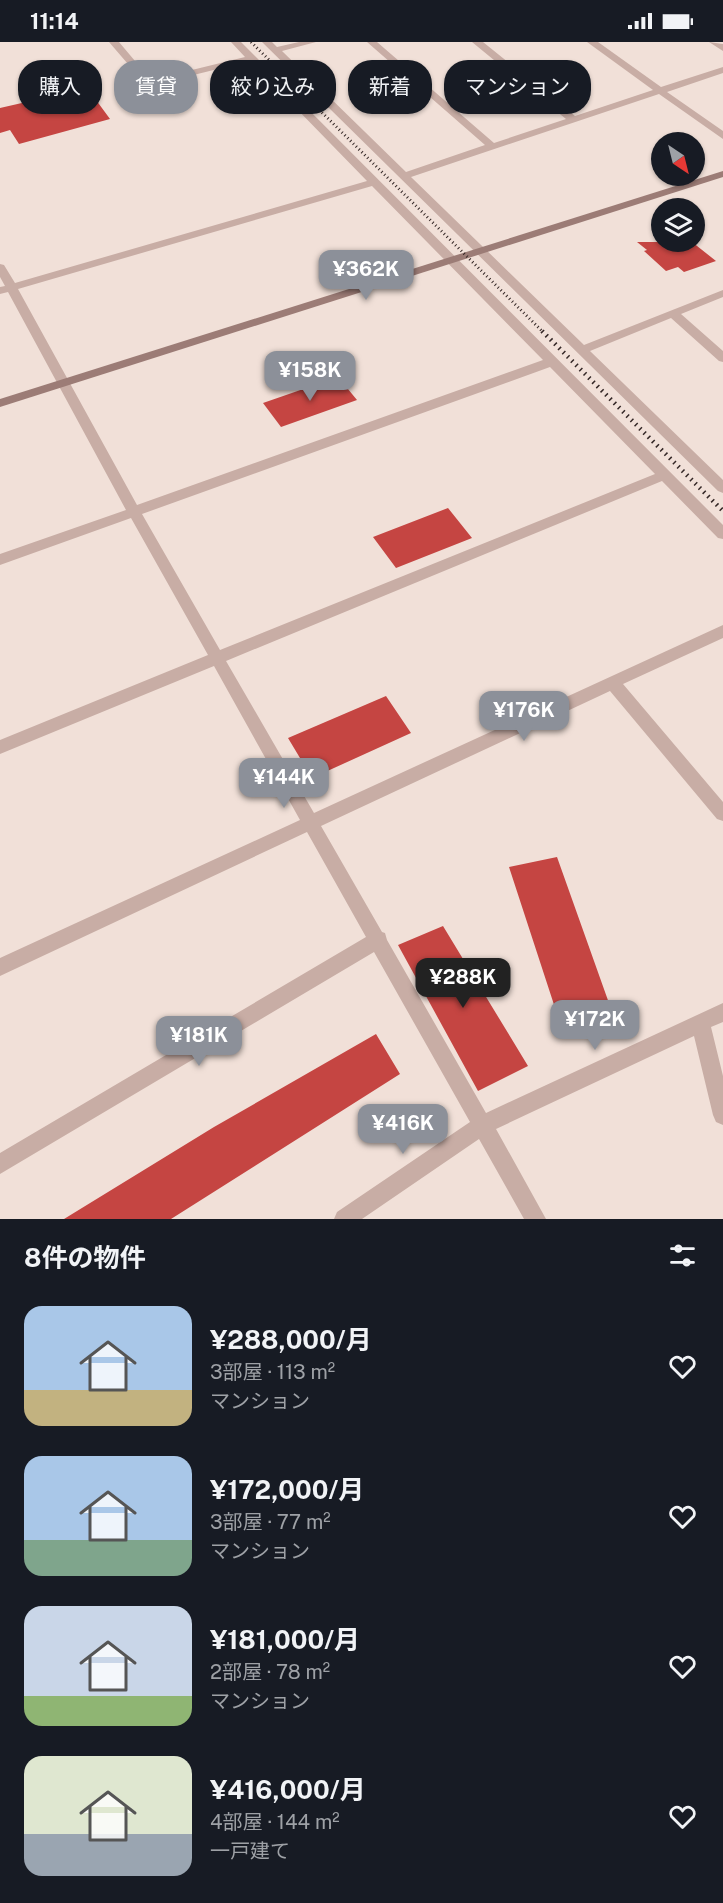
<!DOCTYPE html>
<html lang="ja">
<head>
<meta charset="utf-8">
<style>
	:root { --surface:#171b24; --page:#242831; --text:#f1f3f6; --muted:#9ea1a6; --accent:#8c9099 }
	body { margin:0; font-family:"Public Sans","Noto Sans JP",sans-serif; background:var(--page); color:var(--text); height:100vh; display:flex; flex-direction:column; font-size:22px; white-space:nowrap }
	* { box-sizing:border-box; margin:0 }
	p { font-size:20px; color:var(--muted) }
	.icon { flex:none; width:33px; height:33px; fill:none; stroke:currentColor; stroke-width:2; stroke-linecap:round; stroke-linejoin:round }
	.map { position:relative; height:1177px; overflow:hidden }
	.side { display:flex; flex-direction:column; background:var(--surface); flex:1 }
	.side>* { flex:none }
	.banner { position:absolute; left:18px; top:18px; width:687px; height:54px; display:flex; gap:12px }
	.needle { width:39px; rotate:145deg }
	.controls { position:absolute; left:651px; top:90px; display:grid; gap:12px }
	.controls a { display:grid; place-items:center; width:54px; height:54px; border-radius:50%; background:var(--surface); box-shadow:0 2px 4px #0004; font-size:30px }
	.price { position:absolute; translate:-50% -51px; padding:0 14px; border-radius:12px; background:var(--accent); color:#fff; font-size:20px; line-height:39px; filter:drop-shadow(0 2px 3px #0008) }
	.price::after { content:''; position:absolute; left:50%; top:36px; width:18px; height:14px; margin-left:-9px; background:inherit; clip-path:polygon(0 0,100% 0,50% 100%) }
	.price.current { background:#222; color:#fff }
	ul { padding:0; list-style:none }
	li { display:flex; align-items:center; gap:18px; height:150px; padding:0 24px }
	li span { display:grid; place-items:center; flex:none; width:168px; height:120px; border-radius:18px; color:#555 }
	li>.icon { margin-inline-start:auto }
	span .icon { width:72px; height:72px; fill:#fffc; stroke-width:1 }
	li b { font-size:26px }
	h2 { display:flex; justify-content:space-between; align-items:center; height:72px; padding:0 24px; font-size:26px }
	.pill { padding:0 21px; border-radius:24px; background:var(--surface); box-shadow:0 2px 4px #0004; font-size:21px; line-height:54px }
	.pill.current { background:var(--accent); color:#fff }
	.status { display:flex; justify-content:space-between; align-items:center; height:42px; padding:0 30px; background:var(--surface); direction:ltr }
	.status svg { height:16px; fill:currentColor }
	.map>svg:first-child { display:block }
	.building { fill:#c54542 }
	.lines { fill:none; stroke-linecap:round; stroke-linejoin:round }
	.street { fill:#c8ada5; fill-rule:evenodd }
	.secondary { fill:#9c7c76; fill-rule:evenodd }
	.rail-far1 { stroke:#342726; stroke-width:3; stroke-dasharray:1 3; stroke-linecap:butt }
	.rail { stroke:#342726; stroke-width:4.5; stroke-dasharray:1.5 4.5; stroke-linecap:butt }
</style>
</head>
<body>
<div class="status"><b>11:14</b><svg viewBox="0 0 49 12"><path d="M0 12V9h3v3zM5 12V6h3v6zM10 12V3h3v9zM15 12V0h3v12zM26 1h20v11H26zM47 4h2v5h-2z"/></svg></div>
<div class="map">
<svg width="723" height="1177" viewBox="0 0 723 1177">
	<rect width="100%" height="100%" fill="#f1e0d8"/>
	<!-- building -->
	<path class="building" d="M83,47h5l22,30 -91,25 -9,-14 -10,3v-25z
		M637,200h55l24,19 -32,11 -6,-5 -12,4 -22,-20 3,-1z
		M338,335l19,23 -76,27 -18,-24z
		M448,466l24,30 -76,30 -23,-31z
		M386,654l25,37 -99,45 -24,-40z
		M557,815l53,149 -51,14 -50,-153z
		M443,884l85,140 -50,25 -80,-146z
		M376,992l24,40 -229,145h-107l150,-92z"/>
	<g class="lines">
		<!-- street -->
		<path class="street" d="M109,0h10l32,38 94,-23 -14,-15h10l482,483v14l-5,-1 -56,-57 -436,180 88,152 409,-188v13l-100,46 100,118v19l-6,-2 -107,-128 -289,135 61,106 3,1 2,7 99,173 237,-110v19l-12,5 12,49v49l-7,-3 -3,-7 -19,-79 -198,93 50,90h-22l-45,-80 -117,80h-28l3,-7 133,-90 -96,-170 -374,222v-21l366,-216 -59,-105 -307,144v-18l300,-138 -86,-154 -214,88v-14l208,-85 -77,-137 -131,47v-11l126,-44 -118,-218 -8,2v-7l5,-1 -5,-9v-13l4,1 11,18 352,-102 -117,-120 -101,25 -3,-1zM372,144l171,174 -406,145 -119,-216zM550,325l105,107 -435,176 -78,-136z
			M262,0h10l5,5 22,-5h17l-34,9 124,121 79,-27 -118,-103h10l117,101 72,-24 -94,-77h11l92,74 78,-26 -66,-48h11l63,45 62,-20v6l-56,19 56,39v8l-64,-45 -248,83 173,168 139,-55v7l-42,17 42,37v11l-4,-1 -48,-43 -81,33 133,129v13l-5,-2z
			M709,0l14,2v7z"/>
		<!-- secondary -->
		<path class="secondary" d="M723,129v6l-723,230v-8z"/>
		<!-- rail-far1 -->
		<path class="rail-far1" d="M251,0l292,290"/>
		<!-- rail -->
		<path class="rail" d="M542,289l181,180"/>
	</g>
</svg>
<div class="controls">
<a><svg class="needle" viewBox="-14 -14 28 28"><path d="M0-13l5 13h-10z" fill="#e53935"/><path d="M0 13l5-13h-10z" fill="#9ea1a6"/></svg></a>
<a><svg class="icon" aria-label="layers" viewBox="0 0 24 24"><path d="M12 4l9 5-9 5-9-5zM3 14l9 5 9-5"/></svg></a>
</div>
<b class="price" style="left:366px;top:259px">¥362K</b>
<b class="price" style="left:310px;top:360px">¥158K</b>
<b class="price" style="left:524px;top:700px">¥176K</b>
<b class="price" style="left:284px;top:767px">¥144K</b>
<b class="price current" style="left:463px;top:967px">¥288K</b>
<b class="price" style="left:595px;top:1009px">¥172K</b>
<b class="price" style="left:199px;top:1025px">¥181K</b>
<b class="price" style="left:403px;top:1113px">¥416K</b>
<div class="banner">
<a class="pill">購入</a>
<a class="pill current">賃貸</a>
<a class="pill">絞り込み</a>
<a class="pill">新着</a>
<a class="pill">マンション</a>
</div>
</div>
<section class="side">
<h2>8件の物件<svg class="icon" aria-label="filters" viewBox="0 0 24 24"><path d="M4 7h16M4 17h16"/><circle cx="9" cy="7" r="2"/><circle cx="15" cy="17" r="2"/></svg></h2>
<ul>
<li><span style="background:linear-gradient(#a9c7e8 70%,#c2b280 0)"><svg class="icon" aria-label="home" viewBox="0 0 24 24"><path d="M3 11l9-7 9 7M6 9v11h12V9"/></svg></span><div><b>¥288,000/月</b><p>3部屋 · 113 m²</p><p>マンション</p></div><svg class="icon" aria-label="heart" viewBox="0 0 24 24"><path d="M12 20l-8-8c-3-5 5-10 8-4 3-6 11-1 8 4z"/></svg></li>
<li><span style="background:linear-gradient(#a9c7e8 70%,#7fa58c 0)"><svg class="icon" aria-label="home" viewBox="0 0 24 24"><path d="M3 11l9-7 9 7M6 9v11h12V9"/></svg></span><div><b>¥172,000/月</b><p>3部屋 · 77 m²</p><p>マンション</p></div><svg class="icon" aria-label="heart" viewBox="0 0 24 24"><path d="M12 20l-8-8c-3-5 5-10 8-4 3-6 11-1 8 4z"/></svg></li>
<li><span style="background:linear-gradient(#c9d6e8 75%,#8fb573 0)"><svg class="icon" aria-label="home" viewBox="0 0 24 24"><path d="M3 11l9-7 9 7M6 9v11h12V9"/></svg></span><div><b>¥181,000/月</b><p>2部屋 · 78 m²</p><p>マンション</p></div><svg class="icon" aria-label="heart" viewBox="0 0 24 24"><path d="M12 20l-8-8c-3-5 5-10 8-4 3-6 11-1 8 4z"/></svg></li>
<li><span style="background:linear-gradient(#dfe7d0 65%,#9aa5b1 0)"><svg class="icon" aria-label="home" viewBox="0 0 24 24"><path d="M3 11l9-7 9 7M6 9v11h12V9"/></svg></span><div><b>¥416,000/月</b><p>4部屋 · 144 m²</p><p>一戸建て</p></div><svg class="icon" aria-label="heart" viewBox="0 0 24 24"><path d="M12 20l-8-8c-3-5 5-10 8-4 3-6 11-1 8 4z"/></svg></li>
</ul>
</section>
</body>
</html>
